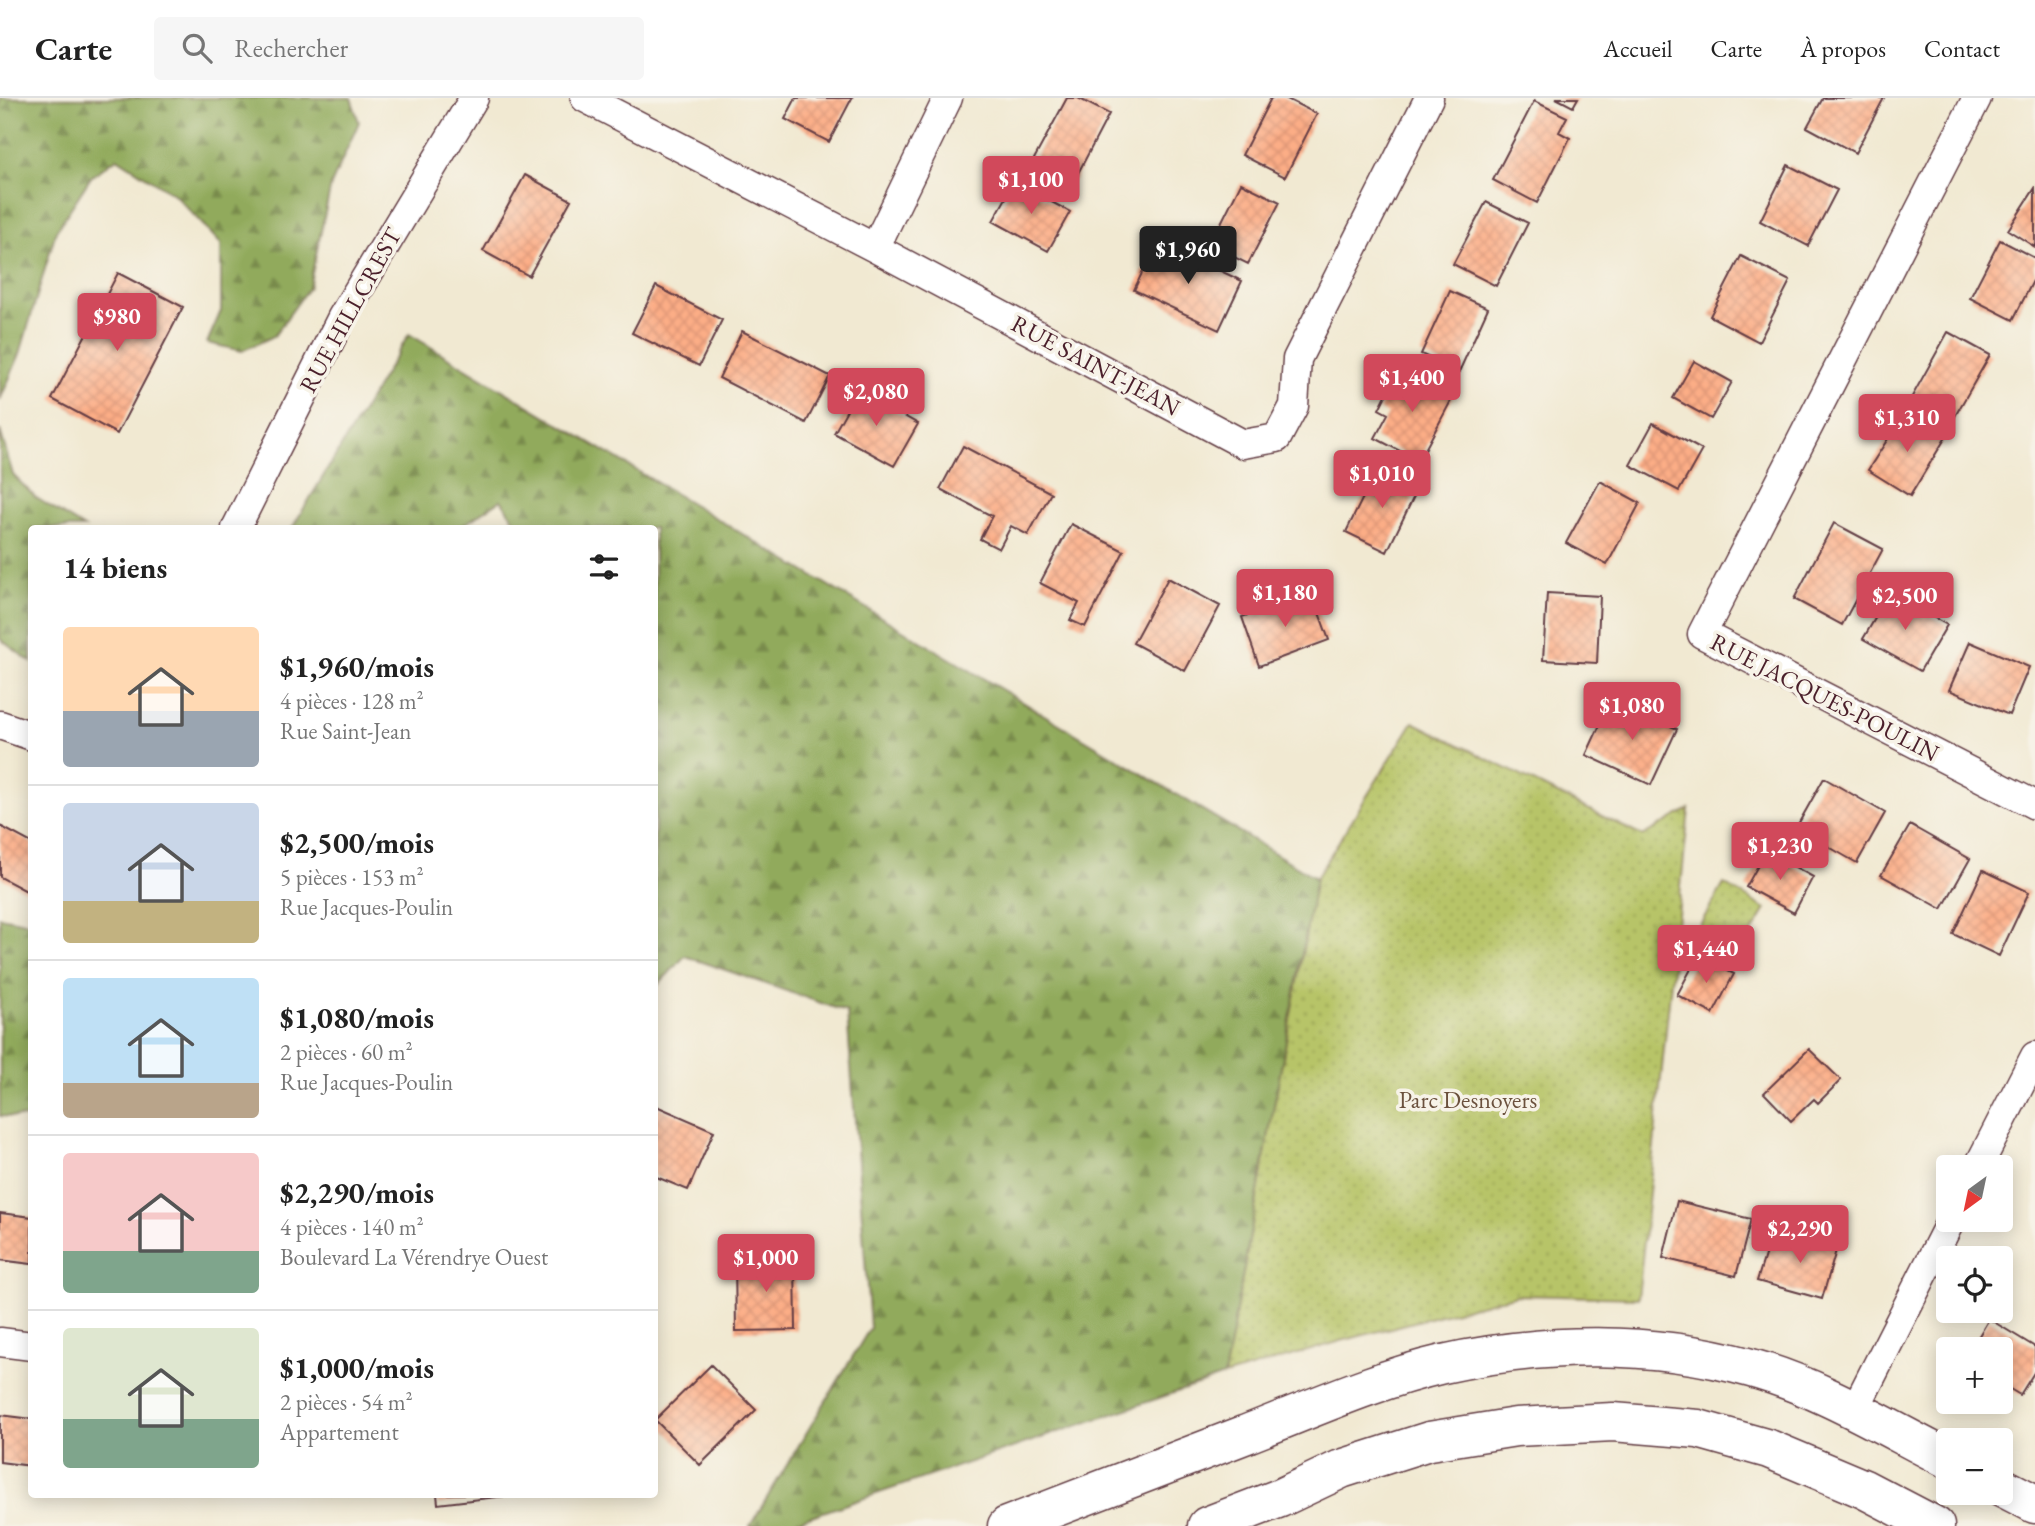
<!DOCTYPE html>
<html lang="fr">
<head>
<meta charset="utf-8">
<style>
	:root { --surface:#fff; --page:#f6f6f6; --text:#222; --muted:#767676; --line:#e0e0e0; --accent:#d1495b }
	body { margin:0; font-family:"EB Garamond",serif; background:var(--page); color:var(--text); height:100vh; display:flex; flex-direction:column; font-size:26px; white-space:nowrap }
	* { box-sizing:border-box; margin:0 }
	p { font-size:23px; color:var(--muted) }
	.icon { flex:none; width:38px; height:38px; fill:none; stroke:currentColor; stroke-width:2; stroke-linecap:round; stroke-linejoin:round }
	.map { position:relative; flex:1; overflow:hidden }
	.sheet { position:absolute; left:28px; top:427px; width:630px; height:973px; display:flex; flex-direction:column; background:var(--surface); border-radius:7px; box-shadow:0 4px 18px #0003 }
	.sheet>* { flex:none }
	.needle { width:46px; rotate:213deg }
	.fabs { position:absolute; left:1936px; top:1057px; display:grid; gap:14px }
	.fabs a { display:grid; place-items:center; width:77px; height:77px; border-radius:7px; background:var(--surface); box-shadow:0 4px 18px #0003; font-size:35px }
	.price { position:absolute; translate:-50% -60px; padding:0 16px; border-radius:7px; background:var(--accent); color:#fff; font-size:23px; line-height:46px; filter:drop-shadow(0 2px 4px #0008) }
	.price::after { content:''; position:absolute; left:50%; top:42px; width:21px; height:16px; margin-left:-10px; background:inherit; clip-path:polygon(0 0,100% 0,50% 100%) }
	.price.on { background:#222; color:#fff }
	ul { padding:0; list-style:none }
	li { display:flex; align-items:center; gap:21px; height:175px; padding:0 35px }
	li+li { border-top:2px solid var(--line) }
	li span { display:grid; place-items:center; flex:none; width:196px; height:140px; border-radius:7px; color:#555 }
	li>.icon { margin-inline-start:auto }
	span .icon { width:84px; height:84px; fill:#fffc; stroke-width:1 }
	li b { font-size:30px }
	h2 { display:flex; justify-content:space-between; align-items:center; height:84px; padding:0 35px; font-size:30px }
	header { display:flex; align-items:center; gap:42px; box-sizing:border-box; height:98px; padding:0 35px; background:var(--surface); border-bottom:2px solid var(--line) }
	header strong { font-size:33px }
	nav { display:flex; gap:38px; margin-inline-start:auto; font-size:24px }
	.search { width:490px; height:63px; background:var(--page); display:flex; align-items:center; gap:18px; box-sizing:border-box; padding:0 24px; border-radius:7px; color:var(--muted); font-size:26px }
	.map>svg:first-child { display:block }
	.grass { fill:url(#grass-dots); stroke:#807249; stroke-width:2 }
	.forest { fill:url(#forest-firs); stroke:#6e6444; stroke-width:2 }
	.building { fill:url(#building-cross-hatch) }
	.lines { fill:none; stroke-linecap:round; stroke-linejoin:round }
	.minor-casing { stroke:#633d44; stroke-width:31 }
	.secondary-casing { stroke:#633d44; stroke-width:41 }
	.minor { stroke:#fff; stroke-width:28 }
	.secondary { stroke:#fff; stroke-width:38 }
	.labels { text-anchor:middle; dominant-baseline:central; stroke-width:7; stroke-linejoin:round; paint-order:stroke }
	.street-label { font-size:24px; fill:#4a1f2b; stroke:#f7f3e8 }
	.park-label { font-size:24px; fill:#6b513d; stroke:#f7f3e8 }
</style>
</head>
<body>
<header>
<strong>Carte</strong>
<div class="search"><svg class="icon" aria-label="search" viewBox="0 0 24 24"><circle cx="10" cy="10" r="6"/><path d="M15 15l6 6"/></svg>Rechercher</div>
<nav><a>Accueil</a><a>Carte</a><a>À propos</a><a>Contact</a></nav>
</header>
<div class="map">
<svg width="2035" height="1428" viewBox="0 0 2035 1428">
	<defs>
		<pattern id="grass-dots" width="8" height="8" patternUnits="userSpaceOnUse" patternTransform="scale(1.75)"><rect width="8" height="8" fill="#b7c467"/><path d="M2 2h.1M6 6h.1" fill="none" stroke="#9fa85a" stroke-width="1.8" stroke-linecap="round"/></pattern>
		<pattern id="forest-firs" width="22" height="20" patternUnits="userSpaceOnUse" patternTransform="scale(1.75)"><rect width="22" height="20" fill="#91aa5c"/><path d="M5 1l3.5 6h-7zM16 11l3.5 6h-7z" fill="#788a4c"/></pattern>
		<pattern id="building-cross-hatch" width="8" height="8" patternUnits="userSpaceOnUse" patternTransform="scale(1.75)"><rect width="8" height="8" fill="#fcad86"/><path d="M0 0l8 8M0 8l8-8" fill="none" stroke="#da9474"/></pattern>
	</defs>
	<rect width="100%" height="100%" fill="#f7f3e8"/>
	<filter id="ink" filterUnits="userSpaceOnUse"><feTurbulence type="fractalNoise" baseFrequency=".0143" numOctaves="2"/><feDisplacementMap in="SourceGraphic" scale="14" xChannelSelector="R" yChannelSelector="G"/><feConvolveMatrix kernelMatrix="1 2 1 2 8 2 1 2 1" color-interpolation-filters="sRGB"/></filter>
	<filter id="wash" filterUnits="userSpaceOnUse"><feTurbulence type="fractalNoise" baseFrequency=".00686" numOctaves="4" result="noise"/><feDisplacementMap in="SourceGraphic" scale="28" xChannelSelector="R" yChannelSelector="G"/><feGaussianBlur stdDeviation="1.57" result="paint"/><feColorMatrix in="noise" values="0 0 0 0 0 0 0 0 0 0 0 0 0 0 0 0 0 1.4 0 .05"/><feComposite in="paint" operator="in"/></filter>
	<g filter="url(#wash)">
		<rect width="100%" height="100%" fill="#f1e9d2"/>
		<!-- grass -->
		<path class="grass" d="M1413,624l229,114 47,-27 -51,489 -121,-3 -176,46 -117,35 92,-498z
			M1724,786l42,25 -30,51 -42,-25z"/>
		<!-- forest -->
		<path class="forest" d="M0,0h351l8,24 -28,63 -22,102 -35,49 -32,15 -35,-8 14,-32v-67l-46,-49 -58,-37 -26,19 -35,54 -36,123 -20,46z
			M409,236l907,544 -92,498 -442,150h-32l120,-198 -23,-316 -162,-56 -30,32 -1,-460h-134l-19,-28 -42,28h-167z
			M0,332l13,45 22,22 49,31h-52l-1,134 -31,-23z
			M0,819l31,6v195l-31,-2z"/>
		<g id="blocks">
			<!-- building -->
			<path class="building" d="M796,0h56l-23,44 -44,-23z
				M1067,0h11l31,16 -35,67 -40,-22z
				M1271,0h14l32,16 -32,63 -43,-22z
				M1556,0h22l-5,9z
				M1823,0h61l-29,55 -48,-26z
				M1534,3l33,16 -8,15 11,6 -33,65 -44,-23z
				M1788,67l49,25 -29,56 -48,-25z
				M525,77l46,25 -42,76 -46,-25z
				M1015,84l55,30 -22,39 -55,-30z
				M1241,85l39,19 -32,62 -38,-19z
				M2035,90v59l-27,-17z
				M1486,104l42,21 -32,63 -43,-22z
				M2000,142l35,18v19l-22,43 -43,-22z
				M1157,143l85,40 -23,49 -85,-40z
				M1741,158l49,25 -31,61 -49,-26z
				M118,175l65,34 -66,127 -65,-35z
				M656,188l66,34 -23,46 -67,-33z
				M1450,193l38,17 -29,64 -38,-18z
				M742,233l88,45 -24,47 -87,-45z
				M1948,234l42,23 -40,70 -41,-23z
				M1694,263l38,21 -21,37 -38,-21z
				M1399,271l54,28 -34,64 -44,-23 13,-24 -9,-5z
				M858,292l60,34 -24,42 -60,-33z
				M1905,314l41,25 -36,59 -42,-26z
				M1653,325l49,27 -23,41 -49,-26z
				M963,348l88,47 -23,42 -17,-9 -12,23 -19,-10 12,-23 -52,-27z
				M1377,371l41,19 -31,64 -41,-20z
				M1600,383l40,22 -33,62 -41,-22z
				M1834,425l49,26 -41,76 -48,-26z
				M1071,426l53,27 -39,76 -15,-7 9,-17 -39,-20z
				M1168,480l52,28 -35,65 -52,-28z
				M1311,493l18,49 -70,26 -17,-49z
				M1547,495l53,3 -3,67 -54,-3z
				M1890,495l57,32 -27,46 -57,-32z
				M1970,544l59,25 -20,48 -60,-25z
				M1612,601l65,30 -26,56 -65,-30z
				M1824,680l61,35 -28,50 -61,-35z
				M1910,727l60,34 -28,50 -61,-34z
				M0,728l32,17v51l-32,-17z
				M1766,753l47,26 -19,36 -48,-26z
				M1983,772l46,22 -30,64 -46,-22z
				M1698,858l36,18 -21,40 -36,-19z
				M1809,951l32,31 -23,23 -4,-4 -23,22 -27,-28z
				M654,1007l60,26 -26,59 -34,-14z
				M1677,1103l74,18 -15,57 -73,-18z
				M0,1115l32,4v47l-32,-4z
				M1808,1132l31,10 -17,59 -65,-18 13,-42 33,10z
				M795,1160l1,72 -60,1 -1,-72z
				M1989,1221l46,28v24l-15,24 -20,-12v-34h-29z
				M711,1267l45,45 -56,55 -45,-45z
				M0,1317l32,4v47l-32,-4z
				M437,1396h68v2l-67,8z"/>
		</g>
	</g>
	<g filter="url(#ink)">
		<use href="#blocks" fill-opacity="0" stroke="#633d44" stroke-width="2"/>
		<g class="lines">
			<!-- minor casing -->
			<g class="minor-casing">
				<path id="minor" d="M585,0l290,150 368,196 34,-6 17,-32 3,-47 132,-261
					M1977,0l-275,536 333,171
					M875,150l73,-150
					M236,430l106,-211 132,-219
					M0,627l32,11
					M1978,1069l57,-111
					M0,1244l32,4
					M1854,1313l97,-191"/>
			</g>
			<!-- secondary casing -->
			<g class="secondary-casing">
				<path id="secondary" d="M2000,1388l35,18
					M1007,1428c79,-30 158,-61 237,-91 65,-25 130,-55 199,-71 100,-22 209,-24 308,4 69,19 134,59 197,91
					M1207,1428l73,-28 61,-29 88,-28 87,-14 97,-5 85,7 71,20 95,40 71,37"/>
			</g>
			<!-- minor -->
			<use href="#minor" class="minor"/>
			<!-- secondary -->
			<use href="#secondary" class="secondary"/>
		</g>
	</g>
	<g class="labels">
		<!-- street labels -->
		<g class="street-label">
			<text transform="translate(350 212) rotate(-61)">RUE HILLCREST</text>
			<text transform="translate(1096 267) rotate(28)">RUE SAINT-JEAN</text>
			<text transform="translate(1825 599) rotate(27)">RUE JACQUES-POULIN</text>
		</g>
		<!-- park labels -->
		<g class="park-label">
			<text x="1468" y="1001">Parc Desnoyers</text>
		</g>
	</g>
</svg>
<div class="fabs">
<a><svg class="needle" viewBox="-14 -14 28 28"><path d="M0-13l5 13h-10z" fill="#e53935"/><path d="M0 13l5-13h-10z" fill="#767676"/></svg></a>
<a><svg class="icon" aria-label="locate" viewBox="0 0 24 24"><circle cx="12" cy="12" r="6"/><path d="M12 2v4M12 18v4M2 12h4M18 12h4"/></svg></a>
<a>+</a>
<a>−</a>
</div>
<b class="price" style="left:1031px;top:118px">$1,100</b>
<b class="price on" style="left:1188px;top:188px">$1,960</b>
<b class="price" style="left:117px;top:255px">$980</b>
<b class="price" style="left:1412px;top:316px">$1,400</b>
<b class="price" style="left:876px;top:330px">$2,080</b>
<b class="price" style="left:1907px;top:356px">$1,310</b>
<b class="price" style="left:1382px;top:412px">$1,010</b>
<b class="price" style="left:1285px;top:531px">$1,180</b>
<b class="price" style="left:1905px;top:534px">$2,500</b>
<b class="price" style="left:1632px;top:644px">$1,080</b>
<b class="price" style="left:1780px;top:784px">$1,230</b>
<b class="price" style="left:1706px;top:887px">$1,440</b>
<b class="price" style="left:1800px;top:1167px">$2,290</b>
<b class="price" style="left:766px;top:1196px">$1,000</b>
<section class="sheet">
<h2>14 biens<svg class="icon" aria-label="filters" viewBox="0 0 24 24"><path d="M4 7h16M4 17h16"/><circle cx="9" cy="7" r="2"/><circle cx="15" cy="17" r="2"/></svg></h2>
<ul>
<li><span style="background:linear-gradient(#ffd9b3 60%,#9aa5b1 0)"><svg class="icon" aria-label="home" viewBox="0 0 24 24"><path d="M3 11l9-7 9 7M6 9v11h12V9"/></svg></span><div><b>$1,960/mois</b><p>4 pièces · 128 m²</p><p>Rue Saint-Jean</p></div></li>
<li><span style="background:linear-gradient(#c9d6e8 70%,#c2b280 0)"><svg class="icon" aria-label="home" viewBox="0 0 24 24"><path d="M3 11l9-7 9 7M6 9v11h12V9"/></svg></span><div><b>$2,500/mois</b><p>5 pièces · 153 m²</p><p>Rue Jacques-Poulin</p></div></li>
<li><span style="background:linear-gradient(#bfe0f5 75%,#b9a48a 0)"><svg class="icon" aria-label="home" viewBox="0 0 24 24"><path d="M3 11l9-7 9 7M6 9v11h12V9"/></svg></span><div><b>$1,080/mois</b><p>2 pièces · 60 m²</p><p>Rue Jacques-Poulin</p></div></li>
<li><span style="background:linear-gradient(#f6c9c9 70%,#7fa58c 0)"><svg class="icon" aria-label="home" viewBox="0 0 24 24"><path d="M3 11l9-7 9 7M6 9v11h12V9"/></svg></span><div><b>$2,290/mois</b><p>4 pièces · 140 m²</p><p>Boulevard La Vérendrye Ouest</p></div></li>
<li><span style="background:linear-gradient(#dfe7d0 65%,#7fa58c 0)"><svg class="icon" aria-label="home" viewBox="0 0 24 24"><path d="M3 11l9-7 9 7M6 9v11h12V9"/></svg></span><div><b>$1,000/mois</b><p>2 pièces · 54 m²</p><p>Appartement</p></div></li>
</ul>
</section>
</div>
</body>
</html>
